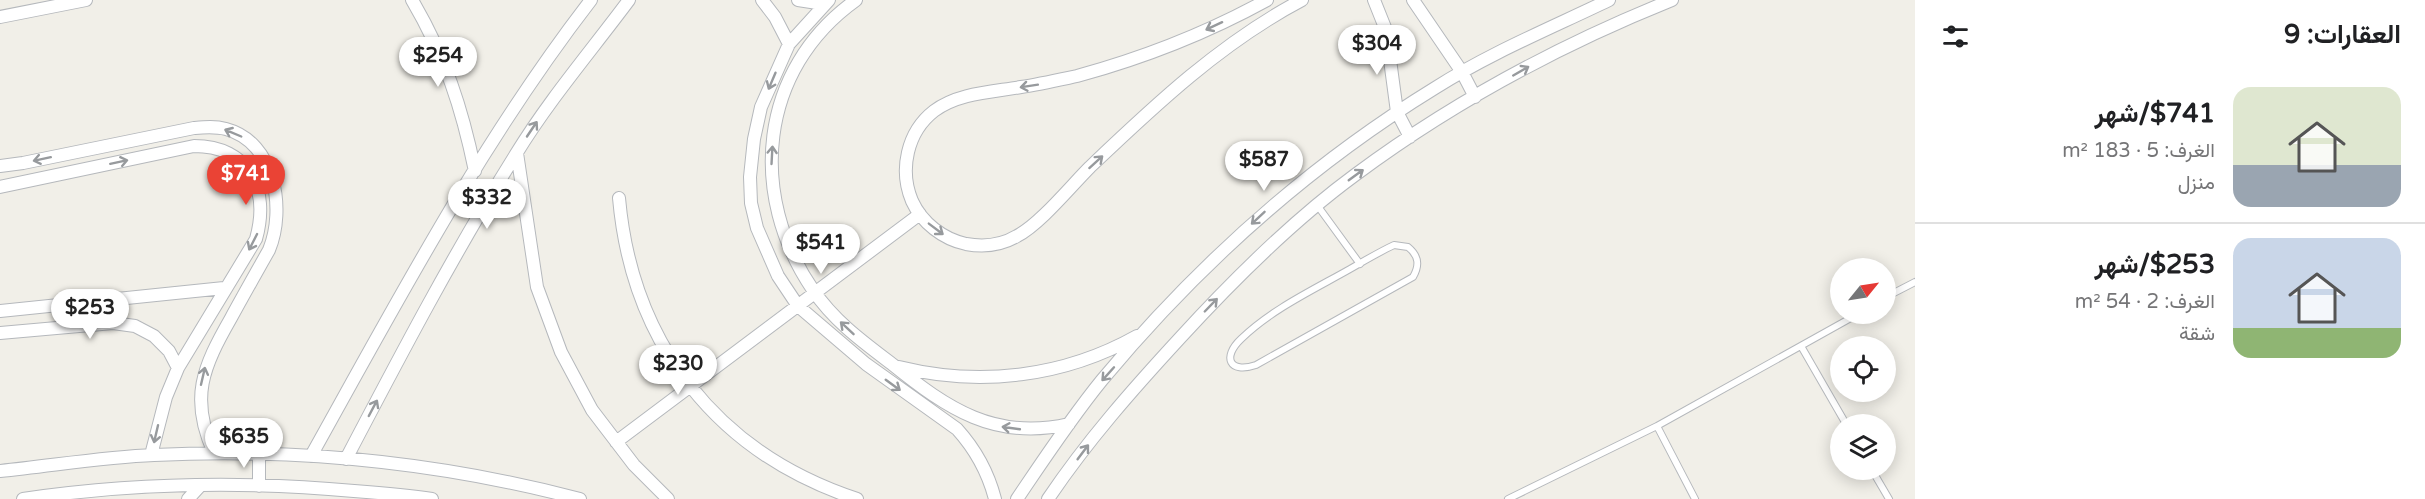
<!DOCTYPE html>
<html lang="ar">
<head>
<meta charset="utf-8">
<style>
	:root { --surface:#fff; --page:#f6f6f6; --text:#202124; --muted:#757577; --line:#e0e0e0; --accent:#ea4335 }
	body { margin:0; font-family:"Varela Round",Vazirmatn,sans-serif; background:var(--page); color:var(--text); direction:rtl; height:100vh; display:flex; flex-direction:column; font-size:22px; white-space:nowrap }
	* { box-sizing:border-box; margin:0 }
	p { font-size:20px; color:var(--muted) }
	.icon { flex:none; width:33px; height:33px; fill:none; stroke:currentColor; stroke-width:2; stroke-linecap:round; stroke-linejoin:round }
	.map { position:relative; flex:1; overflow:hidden; direction:ltr }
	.panel { display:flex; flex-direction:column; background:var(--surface); width:510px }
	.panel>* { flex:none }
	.needle { width:39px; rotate:60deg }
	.controls { position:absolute; left:1830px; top:258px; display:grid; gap:12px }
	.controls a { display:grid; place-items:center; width:66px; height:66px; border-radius:50%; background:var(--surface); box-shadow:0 3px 15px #0003; font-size:30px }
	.price { position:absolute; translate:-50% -51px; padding:0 14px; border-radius:21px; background:#fff; color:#222; font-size:20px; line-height:39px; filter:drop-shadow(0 2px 3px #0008) }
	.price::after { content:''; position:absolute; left:50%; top:36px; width:18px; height:14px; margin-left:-9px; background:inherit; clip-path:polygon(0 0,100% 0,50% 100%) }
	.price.on { background:var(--accent); color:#fff }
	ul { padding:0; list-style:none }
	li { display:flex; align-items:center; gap:18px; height:150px; padding:0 24px }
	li+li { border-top:2px solid var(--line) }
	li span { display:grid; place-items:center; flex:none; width:168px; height:120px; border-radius:18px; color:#555 }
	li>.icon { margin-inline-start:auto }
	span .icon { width:72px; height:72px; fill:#fffc; stroke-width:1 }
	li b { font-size:26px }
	h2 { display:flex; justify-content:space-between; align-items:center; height:72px; padding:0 24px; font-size:26px }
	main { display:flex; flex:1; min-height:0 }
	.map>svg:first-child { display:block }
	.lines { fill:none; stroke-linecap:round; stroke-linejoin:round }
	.lane-casing { stroke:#b5b8bc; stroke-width:8 }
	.street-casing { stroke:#b5b8bc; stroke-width:14 }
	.lane { stroke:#fff; stroke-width:6 }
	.street { stroke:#fff; stroke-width:12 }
	.oneway { stroke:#979a9d }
</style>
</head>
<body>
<main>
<section class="panel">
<h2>العقارات: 9<svg class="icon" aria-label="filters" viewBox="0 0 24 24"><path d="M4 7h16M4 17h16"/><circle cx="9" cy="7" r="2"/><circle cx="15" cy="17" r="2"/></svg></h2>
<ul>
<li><span style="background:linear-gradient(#dfe7d0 65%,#9aa5b1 0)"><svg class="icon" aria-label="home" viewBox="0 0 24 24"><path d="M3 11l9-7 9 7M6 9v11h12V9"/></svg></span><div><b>$741/شهر</b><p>الغرف: 5 · 183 m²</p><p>منزل</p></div></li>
<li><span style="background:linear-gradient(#c9d6e8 75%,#8fb573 0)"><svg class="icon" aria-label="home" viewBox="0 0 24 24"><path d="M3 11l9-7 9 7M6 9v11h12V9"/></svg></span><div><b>$253/شهر</b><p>الغرف: 2 · 54 m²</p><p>شقة</p></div></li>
</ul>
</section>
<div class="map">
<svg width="1915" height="499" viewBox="0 0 1915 499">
	<rect width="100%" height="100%" fill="#f1efe8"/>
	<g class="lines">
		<!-- lane casing -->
		<g class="lane-casing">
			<path id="lane" d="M1317,205l43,59
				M1394,245l14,2c11,9 12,18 5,30l-157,88c-27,9 -34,-8 -15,-26 31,-30 72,-49 109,-70 14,-8 29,-17 44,-24z
				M1886,297l29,-15
				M1801,346l45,78
				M1657,426l38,73
				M1872,470l17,29
				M1508,499l149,-73 201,-112"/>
		</g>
		<!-- street casing -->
		<g class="street-casing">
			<path id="street" d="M412,0c33,56 50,108 63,171
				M762,0l13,17 14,27
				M798,0l26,4
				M829,0l-40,44 -28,63 -7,32 -4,38 1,26 6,25 21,48 20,30 68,58 91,65c19,21 31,43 38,70
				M856,0c-98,70 -108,195 -43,290 21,31 50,52 79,74 56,45 103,77 177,60
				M1267,0c-60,33 -124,58 -190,76 -19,4 -37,8 -56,11 -29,5 -63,6 -87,24 -27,21 -35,59 -22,90 10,22 31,38 54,43 17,3 36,1 51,-8 23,-12 53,-49 73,-69 65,-62 132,-125 212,-167
				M1374,0l12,30 11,82 13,25
				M1413,0l49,72 13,25
				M0,17l86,-17
				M517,153l20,134 24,65 31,58 42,55 34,34
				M0,166l23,-3 171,-35c11,-1 21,-2 32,1 49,13 60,80 43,121 -13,23 -26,46 -38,68 -28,49 -42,80 -17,135
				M0,187l194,-41c55,0 76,43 62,93l-78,129 -12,29 -15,58
				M619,198c13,146 98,255 238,301
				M0,311l224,-23
				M0,333l113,-10 22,3 19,10 15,15 9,17
				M899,367c81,20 165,10 238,-31
				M616,442l304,-228
				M311,456c87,-156 171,-315 280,-456
				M346,459c54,-103 108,-206 170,-305 33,-54 75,-103 113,-154
				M0,471c51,-5 103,-14 154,-16 143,-7 288,8 426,44
				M259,486v-33
				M23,499c110,-16 221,-18 331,-8 26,2 52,4 78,8
				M188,499l12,-13
				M1017,499c27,-40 54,-81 85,-119 95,-114 206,-214 333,-292 55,-35 116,-60 174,-88
				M1048,499c39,-58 85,-110 132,-161 54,-59 111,-116 175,-163 97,-72 205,-130 317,-175"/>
		</g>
		<!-- lane -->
		<use href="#lane" class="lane"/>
		<!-- street -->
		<use href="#street" class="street"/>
	</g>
	<!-- one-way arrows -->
	<defs><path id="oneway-shaft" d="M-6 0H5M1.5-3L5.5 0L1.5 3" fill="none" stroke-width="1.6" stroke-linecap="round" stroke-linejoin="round" transform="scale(1.5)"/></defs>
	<g class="oneway">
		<use href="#oneway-shaft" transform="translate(1214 26) rotate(155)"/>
		<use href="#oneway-shaft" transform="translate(1521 71) rotate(-30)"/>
		<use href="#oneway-shaft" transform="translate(772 81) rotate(113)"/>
		<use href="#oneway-shaft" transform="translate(1029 86) rotate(171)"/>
		<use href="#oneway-shaft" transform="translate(532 129) rotate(-56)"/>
		<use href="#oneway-shaft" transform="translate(233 133) rotate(-157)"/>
		<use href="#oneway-shaft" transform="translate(772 155) rotate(-87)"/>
		<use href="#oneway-shaft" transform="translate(42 159) rotate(168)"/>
		<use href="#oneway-shaft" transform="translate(119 162) rotate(-12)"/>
		<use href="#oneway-shaft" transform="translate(1096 162) rotate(-42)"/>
		<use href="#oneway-shaft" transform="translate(1356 175) rotate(-36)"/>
		<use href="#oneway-shaft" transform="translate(1258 218) rotate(137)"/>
		<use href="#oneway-shaft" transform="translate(936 229) rotate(37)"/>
		<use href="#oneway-shaft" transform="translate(253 242) rotate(117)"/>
		<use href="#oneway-shaft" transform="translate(1211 305) rotate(-46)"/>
		<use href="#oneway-shaft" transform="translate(847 328) rotate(-137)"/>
		<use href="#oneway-shaft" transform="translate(1108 374) rotate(132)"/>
		<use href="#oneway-shaft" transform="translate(203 376) rotate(-77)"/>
		<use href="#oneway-shaft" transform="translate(893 385) rotate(36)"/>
		<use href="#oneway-shaft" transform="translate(373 408) rotate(-62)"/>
		<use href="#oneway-shaft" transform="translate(1011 428) rotate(-172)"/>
		<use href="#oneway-shaft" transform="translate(156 434) rotate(103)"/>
		<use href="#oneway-shaft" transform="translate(1083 452) rotate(-53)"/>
	</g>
</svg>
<div class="controls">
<a><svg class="needle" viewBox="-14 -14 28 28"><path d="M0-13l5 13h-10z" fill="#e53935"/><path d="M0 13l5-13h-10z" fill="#757577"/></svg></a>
<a><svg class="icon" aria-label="locate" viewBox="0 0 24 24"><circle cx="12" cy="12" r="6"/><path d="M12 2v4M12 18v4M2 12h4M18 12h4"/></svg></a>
<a><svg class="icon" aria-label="layers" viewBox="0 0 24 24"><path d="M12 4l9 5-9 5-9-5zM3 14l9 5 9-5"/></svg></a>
</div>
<b class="price" style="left:1377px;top:76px">$304</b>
<b class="price" style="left:438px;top:88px">$254</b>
<b class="price" style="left:1264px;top:192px">$587</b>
<b class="price on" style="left:246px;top:206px">$741</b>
<b class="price" style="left:487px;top:230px">$332</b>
<b class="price" style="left:821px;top:275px">$541</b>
<b class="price" style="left:90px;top:340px">$253</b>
<b class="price" style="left:678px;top:396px">$230</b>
<b class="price" style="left:244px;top:469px">$635</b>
</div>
</main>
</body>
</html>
